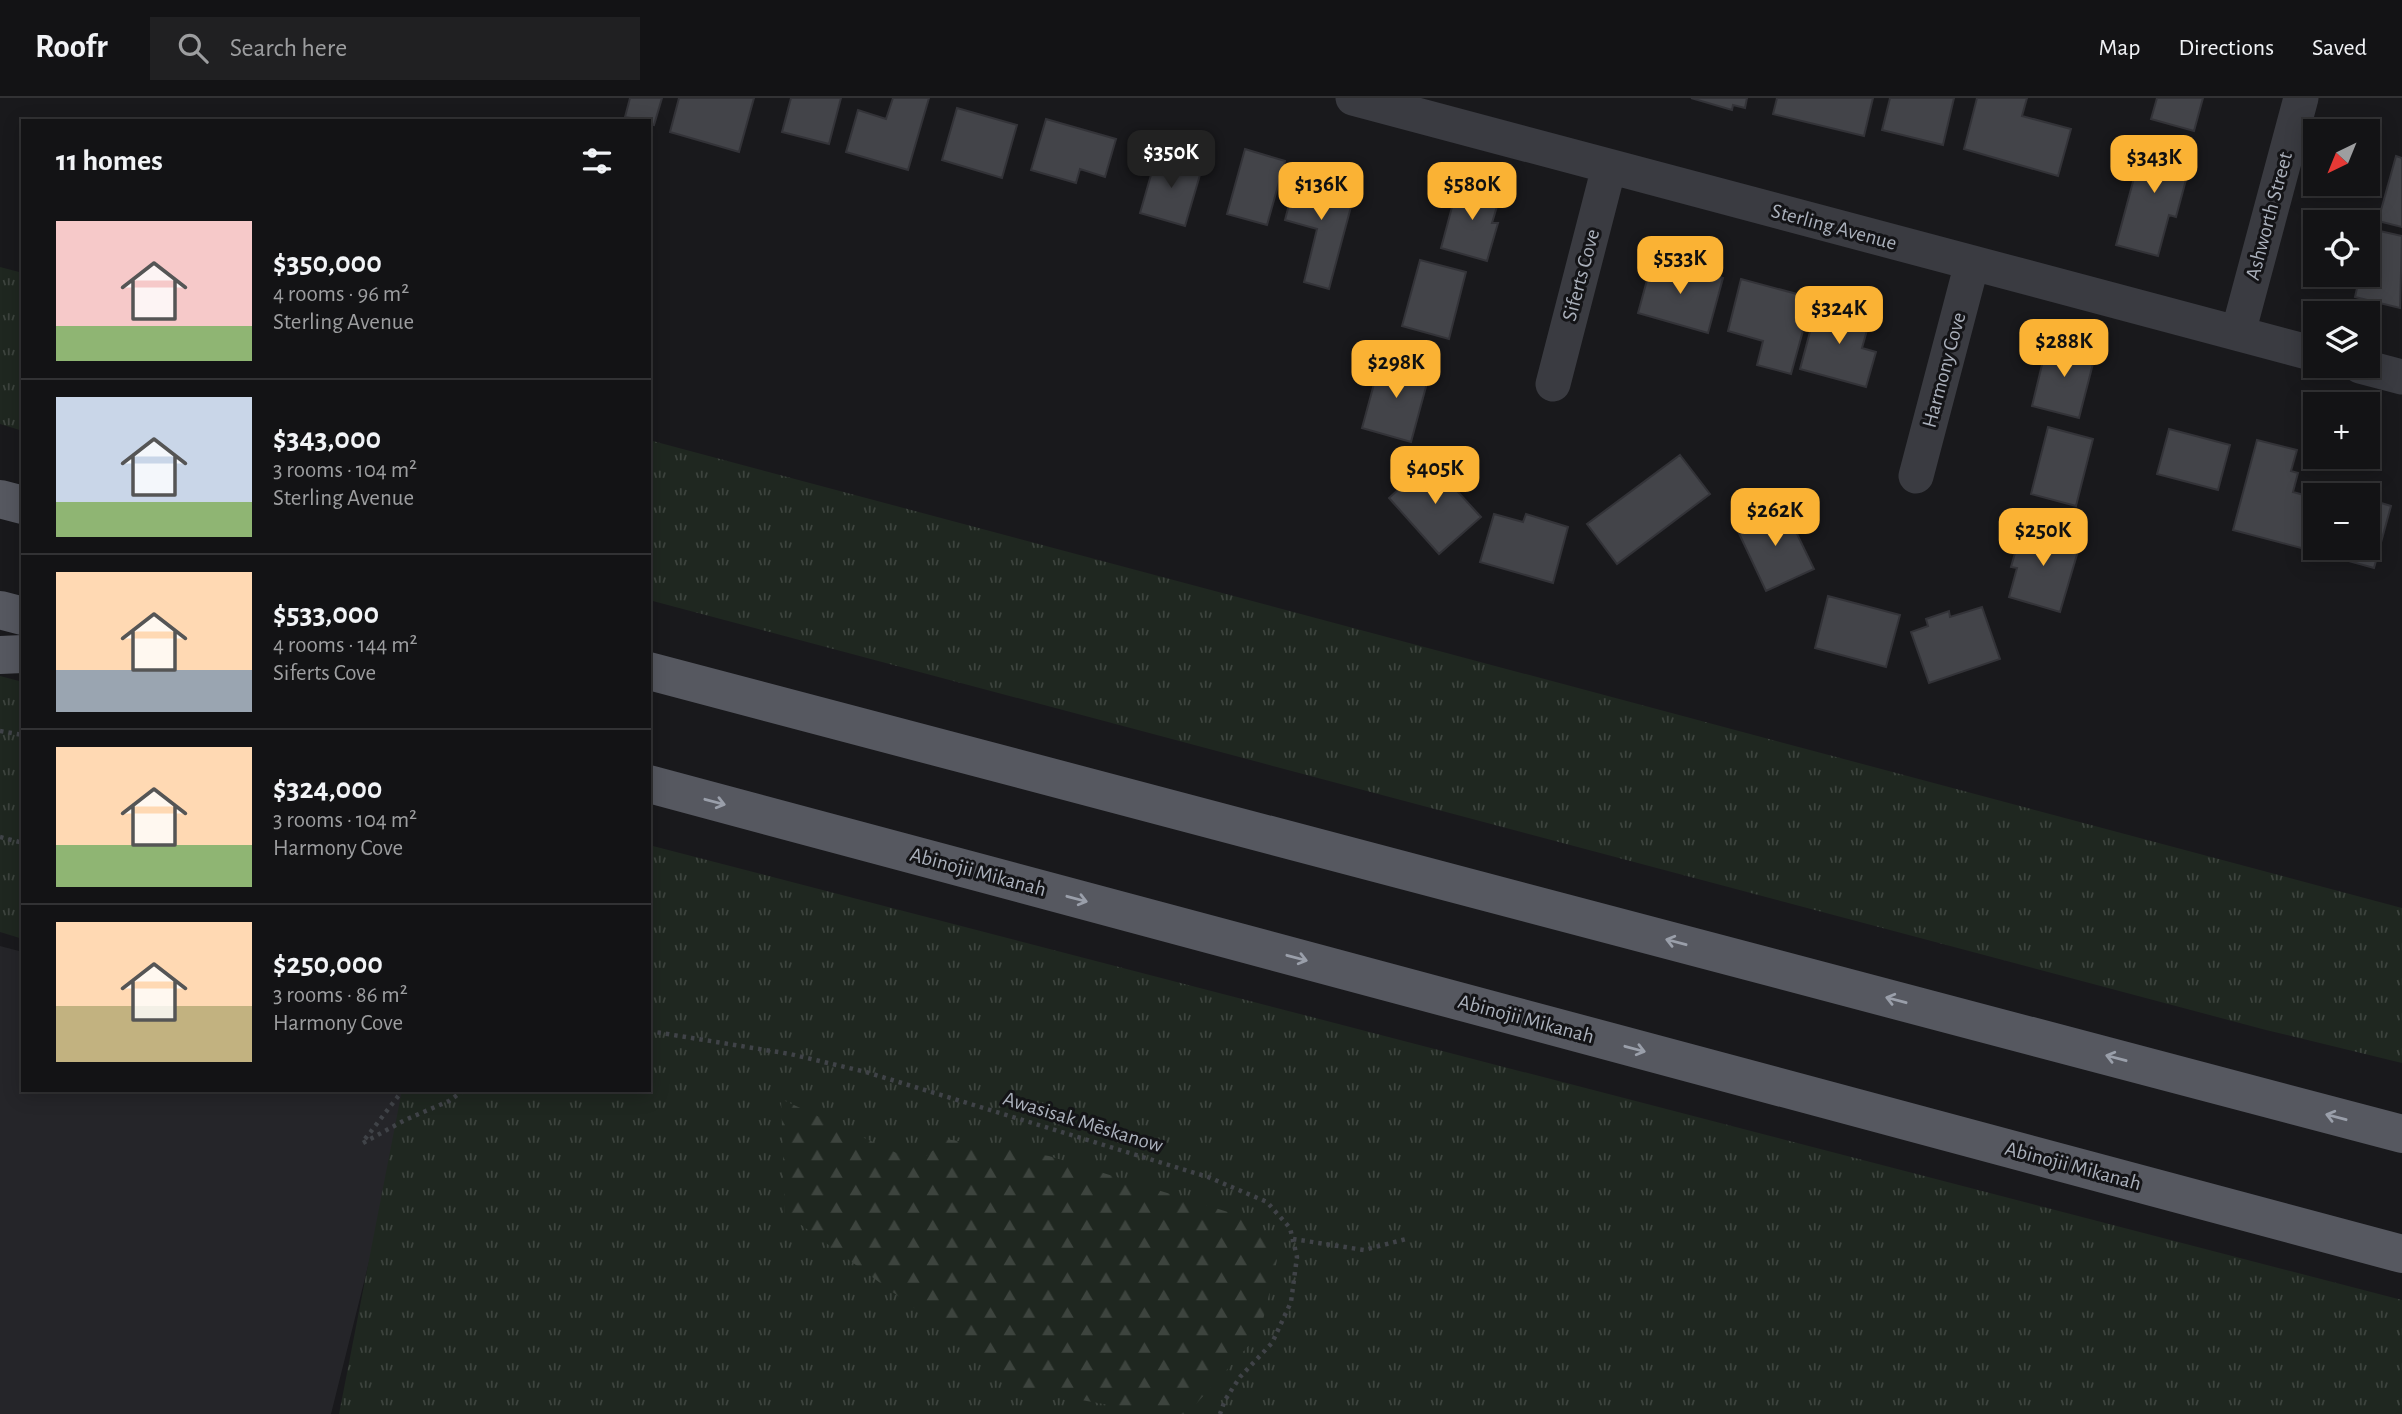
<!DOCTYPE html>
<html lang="en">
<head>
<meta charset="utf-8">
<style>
	:root { --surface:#131315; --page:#202022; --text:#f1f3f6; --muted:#9d9ea0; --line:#323234; --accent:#fab234 }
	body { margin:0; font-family:"Alegreya Sans",sans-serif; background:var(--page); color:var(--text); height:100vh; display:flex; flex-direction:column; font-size:26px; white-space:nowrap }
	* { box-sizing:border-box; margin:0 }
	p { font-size:23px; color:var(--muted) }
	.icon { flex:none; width:38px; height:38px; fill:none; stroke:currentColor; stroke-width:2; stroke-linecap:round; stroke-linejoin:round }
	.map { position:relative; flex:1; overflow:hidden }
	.details { position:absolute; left:21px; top:21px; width:630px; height:973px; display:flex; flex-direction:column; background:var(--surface); border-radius:0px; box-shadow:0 4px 18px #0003,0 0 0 2px var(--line) }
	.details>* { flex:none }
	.needle { width:46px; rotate:223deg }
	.fabs { position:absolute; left:2303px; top:21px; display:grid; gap:14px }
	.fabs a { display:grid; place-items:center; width:77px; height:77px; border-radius:0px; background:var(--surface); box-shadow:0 4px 18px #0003,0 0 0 2px var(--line); font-size:35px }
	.price { position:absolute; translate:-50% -60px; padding:0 16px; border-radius:14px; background:var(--accent); color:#111; font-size:23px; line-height:46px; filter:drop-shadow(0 2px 4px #0008) }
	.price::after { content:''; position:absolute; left:50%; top:42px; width:21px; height:16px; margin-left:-10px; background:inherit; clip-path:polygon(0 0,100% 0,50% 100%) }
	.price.active { background:#222; color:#fff }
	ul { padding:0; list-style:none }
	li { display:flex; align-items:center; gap:21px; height:175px; padding:0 35px }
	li+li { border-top:2px solid var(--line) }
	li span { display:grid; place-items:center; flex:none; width:196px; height:140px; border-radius:0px; color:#555 }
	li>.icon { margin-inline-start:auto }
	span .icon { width:84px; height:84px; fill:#fffc; stroke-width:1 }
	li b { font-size:30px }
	h2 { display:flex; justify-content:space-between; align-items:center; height:84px; padding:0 35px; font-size:30px }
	header { display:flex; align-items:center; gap:42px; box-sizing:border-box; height:98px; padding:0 35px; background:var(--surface); border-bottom:2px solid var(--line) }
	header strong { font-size:33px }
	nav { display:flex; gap:38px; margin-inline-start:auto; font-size:24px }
	.search { width:490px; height:63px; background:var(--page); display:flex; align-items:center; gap:18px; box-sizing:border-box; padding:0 24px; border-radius:0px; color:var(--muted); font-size:26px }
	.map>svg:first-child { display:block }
	.built { fill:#252529 }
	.grass { fill:url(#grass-tufts) }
	.forest { fill:url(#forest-firs) }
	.building { fill:#434449; stroke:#333338; stroke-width:2 }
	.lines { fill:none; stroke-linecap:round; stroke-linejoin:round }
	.path { stroke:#404348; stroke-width:4.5; stroke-dasharray:3.5 5; stroke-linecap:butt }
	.street { stroke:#3a3b41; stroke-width:35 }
	.primary { stroke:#565860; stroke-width:38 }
	.oneway { stroke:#9a9faa }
	.labels { text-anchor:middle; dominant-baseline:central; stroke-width:6; stroke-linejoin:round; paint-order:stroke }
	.street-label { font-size:21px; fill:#abb1bc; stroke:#141417 }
</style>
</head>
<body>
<header>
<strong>Roofr</strong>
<div class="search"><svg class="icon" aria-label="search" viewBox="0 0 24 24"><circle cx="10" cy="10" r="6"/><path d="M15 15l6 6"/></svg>Search here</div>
<nav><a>Map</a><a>Directions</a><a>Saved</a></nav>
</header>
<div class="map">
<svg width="2402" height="1316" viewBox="0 0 2402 1316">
	<defs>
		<pattern id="grass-tufts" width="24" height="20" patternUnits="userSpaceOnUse" patternTransform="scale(1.75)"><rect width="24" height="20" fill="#1f2720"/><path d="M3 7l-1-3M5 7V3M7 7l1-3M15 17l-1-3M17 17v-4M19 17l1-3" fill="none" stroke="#3d443e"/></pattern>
		<pattern id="forest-firs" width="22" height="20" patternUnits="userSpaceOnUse" patternTransform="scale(1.75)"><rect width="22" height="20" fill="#1f2720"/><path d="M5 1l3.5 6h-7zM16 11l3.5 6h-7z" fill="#3d443e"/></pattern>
	</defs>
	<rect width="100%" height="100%" fill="#19191c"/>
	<!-- built -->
	<path class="built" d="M0,848l23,6v138h389l-81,324h-331z"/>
	<!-- grass -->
	<path class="grass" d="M0,169l23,6v158l-23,-7z
		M649,342l1753,468v155l-136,-33 -1617,-430z
		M0,578l23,6v257l-23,-7z
		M649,747l1753,455v114h-2063l63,-324h247z"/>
	<!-- forest -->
	<path class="forest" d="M781,1001l137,64 28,-24 103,17 198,62 30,42 -17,73 -73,81h-28l-133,-24 -241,-177z"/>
	<!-- building -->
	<path class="building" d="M630,0h32l-8,27 -5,-1v-3l-24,-4z
		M679,0h75l-15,54 -69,-20z
		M791,0h50l-12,46 -47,-12z
		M893,0h36l-21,72 -62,-18 12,-42 28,9z
		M1691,0h56l-2,10 -12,-3 -1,5z
		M1777,0h96l-9,38 -91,-22z
		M1890,0h64l-11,47 -61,-15z
		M1977,0h50l-5,18 49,13 -13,47 -94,-27z
		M2157,0h46l-9,33 -43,-12z
		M957,10l60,17 -15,53 -60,-18z
		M1046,21l70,20 -11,38 -25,-8 -4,14 -45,-13z
		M2145,39l49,13 -18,67 -7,-2 -11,41 -42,-11z
		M1245,51l40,12 -18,64 -40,-11z
		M1157,56l45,14 -17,58 -45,-13z
		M2396,58l6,2v69l-24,-6z
		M1297,75l59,15 -27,101 -25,-7 13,-53 -32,-9z
		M1459,83l42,12 -9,30h6l-11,38 -46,-13z
		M2371,131l31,7 -2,72 -45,-11 5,-22h8v-31z
		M1653,160l70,20 -15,55 -70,-20z
		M1420,162l46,12 -17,67 -47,-13z
		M1741,181l71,19 -21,76 -34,-9 6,-24 -35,-10z
		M1818,204l53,14 -9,32 14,4 -10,35 -66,-18z
		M2048,242l48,12 -17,66 -47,-12z
		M1381,260l49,14 -19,70 -49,-14z
		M2048,329l45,12 -17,67 -45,-12z
		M2169,331l61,16 -12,45 -61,-16z
		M2257,342l40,10 -6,21 7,2 -5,19 22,6v29l-6,23 -76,-20z
		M1680,357l30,39 -93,70 -30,-40z
		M1434,359l28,32 -4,3 23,25 -42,37 -50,-56z
		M2368,401l23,7 -17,62 -54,-15 2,-5h46z
		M1783,407l31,64 -48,22 -30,-64z
		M1494,416l29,8 3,-8 42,13 -15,56 -73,-21z
		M2023,427l58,16 -21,71 -51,-15 8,-29 -6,-1z
		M1828,498l72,19 -14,52 -71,-19z
		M1982,509l18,52 -71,24 -18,-51 17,-6 -2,-7 23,-8 1,6z"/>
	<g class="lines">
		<!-- path -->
		<path class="path" d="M0,633l23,4
			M0,739l23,6
			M649,933l141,23 76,18 342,105 59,25 23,26 7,29 -6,45 -19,41 -32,34 -15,23 -5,14
			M365,1041l38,-49
			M363,1045l42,-23 44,-19 15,-11
			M1293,1141l71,11 42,-11"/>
		<!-- street -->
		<path class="street" d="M1353,0l962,256
			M2238,235l63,-235
			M2360,268l42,11
			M1553,286l56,-217
			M1916,378l56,-213"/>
		<!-- primary -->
		<path class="primary" d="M0,401l23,6
			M0,512l23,6
			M0,557l23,-1
			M649,573l1753,463
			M649,686l1753,470"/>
	</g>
	<!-- one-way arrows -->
	<defs><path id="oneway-shaft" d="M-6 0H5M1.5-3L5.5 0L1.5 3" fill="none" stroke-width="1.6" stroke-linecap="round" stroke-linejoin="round" transform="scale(1.75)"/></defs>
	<g class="oneway">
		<use href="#oneway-shaft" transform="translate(715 704) rotate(15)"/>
		<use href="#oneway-shaft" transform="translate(1077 801) rotate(15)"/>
		<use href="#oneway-shaft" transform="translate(1676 844) rotate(-165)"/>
		<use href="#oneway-shaft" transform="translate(1297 860) rotate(15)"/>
		<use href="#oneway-shaft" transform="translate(1896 902) rotate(-165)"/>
		<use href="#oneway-shaft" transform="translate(1635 951) rotate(15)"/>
		<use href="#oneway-shaft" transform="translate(2116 960) rotate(-165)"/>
		<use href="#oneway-shaft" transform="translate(2336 1019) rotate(-165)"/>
	</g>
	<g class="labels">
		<!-- street labels -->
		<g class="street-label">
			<text transform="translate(2269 118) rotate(-75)">Ashworth Street</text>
			<text transform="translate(1834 129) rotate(15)">Sterling Avenue</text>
			<text transform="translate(1581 177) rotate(-75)">Siferts Cove</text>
			<text transform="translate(1944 272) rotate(-75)">Harmony Cove</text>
			<text transform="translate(978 774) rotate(15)">Abinojii Mikanah</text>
			<text transform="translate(1526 921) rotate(15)">Abinojii Mikanah</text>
			<text transform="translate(1083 1024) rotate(17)">Awasisak Mēskanow</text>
			<text transform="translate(2073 1068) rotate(15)">Abinojii Mikanah</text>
		</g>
	</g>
</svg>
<div class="fabs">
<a><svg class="needle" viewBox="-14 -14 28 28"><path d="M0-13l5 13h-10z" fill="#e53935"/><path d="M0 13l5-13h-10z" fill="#9d9ea0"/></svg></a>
<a><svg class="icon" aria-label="locate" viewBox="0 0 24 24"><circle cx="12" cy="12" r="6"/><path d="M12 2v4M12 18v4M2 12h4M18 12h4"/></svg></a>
<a><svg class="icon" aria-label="layers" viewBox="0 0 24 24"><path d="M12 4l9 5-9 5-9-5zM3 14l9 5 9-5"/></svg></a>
<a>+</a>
<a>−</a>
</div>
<b class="price active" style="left:1171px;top:92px">$350K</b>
<b class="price" style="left:2154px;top:97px">$343K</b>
<b class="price" style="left:1321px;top:124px">$136K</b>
<b class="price" style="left:1472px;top:124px">$580K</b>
<b class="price" style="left:1680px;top:198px">$533K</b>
<b class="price" style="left:1839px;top:248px">$324K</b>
<b class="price" style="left:2064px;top:281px">$288K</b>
<b class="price" style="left:1396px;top:302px">$298K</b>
<b class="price" style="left:1435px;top:408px">$405K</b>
<b class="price" style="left:1775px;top:450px">$262K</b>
<b class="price" style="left:2043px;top:470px">$250K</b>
<section class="details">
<h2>11 homes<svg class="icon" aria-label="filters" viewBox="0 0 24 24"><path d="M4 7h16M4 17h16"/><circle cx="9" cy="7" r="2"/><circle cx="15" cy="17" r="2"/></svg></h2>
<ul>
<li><span style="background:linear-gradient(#f6c9c9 75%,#8fb573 0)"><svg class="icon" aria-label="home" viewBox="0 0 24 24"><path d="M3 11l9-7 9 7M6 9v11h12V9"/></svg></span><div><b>$350,000</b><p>4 rooms · 96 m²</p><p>Sterling Avenue</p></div></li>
<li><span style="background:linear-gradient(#c9d6e8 75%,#8fb573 0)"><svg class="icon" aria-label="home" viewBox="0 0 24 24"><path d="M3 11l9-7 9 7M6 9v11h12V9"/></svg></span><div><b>$343,000</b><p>3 rooms · 104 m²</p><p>Sterling Avenue</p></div></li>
<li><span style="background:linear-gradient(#ffd9b3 70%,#9aa5b1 0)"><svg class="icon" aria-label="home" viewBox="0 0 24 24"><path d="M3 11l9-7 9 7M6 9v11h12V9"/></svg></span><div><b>$533,000</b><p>4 rooms · 144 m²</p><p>Siferts Cove</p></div></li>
<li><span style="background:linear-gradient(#ffd9b3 70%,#8fb573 0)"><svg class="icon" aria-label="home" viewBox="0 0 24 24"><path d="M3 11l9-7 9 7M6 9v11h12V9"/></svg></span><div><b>$324,000</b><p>3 rooms · 104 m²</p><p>Harmony Cove</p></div></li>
<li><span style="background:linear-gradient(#ffd9b3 60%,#c2b280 0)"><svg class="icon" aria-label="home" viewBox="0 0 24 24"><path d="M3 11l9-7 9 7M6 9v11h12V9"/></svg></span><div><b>$250,000</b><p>3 rooms · 86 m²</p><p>Harmony Cove</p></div></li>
</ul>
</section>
</div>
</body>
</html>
